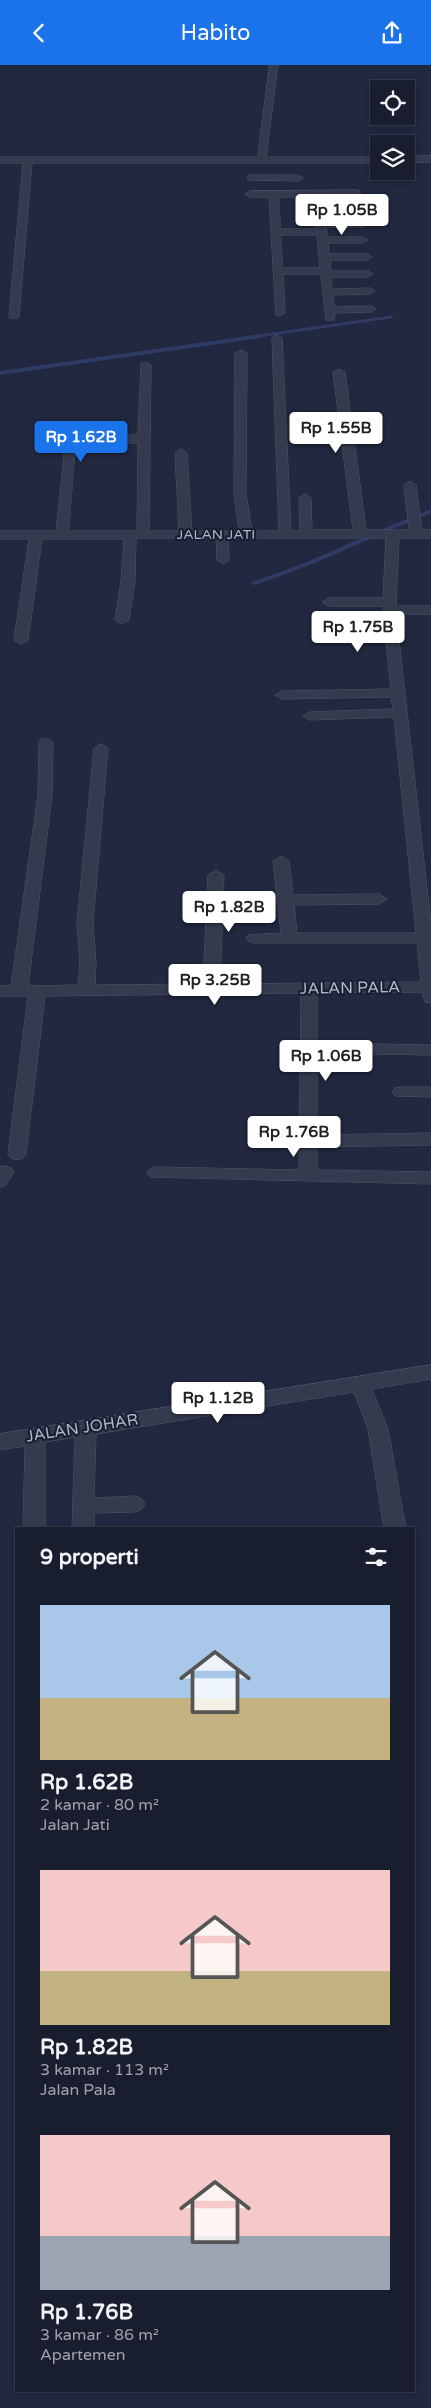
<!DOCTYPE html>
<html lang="id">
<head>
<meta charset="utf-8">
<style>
	:root { --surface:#191e2f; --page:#222737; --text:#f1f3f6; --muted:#9fa2aa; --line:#373c4b; --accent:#1a73e8 }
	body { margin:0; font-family:"Varela Round",sans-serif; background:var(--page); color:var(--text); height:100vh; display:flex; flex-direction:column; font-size:19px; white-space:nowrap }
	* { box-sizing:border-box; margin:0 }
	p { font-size:16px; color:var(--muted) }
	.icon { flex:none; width:28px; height:28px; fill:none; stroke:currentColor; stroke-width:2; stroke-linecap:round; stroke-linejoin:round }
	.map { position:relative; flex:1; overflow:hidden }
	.details { position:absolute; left:15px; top:1462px; width:400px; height:865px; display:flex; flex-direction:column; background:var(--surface); border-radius:0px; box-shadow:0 2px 8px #0003,0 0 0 1px var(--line) }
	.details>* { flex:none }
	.controls { position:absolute; left:370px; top:15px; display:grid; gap:10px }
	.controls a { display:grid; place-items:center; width:45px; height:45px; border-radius:0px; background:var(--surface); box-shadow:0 2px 8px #0003,0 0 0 1px var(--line); font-size:25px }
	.price { position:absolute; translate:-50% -42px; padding:0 11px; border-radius:5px; background:#fff; color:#222; font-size:16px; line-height:32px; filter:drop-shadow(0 1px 2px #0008) }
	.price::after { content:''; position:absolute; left:50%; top:30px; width:15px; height:11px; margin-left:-8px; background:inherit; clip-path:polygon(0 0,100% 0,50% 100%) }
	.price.current { background:var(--accent); color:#fff }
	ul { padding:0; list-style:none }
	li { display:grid; align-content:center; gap:10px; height:265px; padding:0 25px }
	li span { display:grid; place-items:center; height:155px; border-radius:0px; color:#555 }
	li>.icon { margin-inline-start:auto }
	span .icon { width:90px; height:90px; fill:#fffc; stroke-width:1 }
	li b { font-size:21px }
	h2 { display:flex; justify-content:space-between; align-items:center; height:60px; padding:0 25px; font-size:21px }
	header { display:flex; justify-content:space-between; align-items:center; height:65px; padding:0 25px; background:var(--accent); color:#fff; font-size:22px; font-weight:600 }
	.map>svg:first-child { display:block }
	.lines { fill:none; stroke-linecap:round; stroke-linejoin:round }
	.stream-far1 { stroke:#2f3b64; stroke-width:3 }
	.stream { stroke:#2f3b64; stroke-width:4 }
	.minor-casing { stroke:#505669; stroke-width:1 }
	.minor { fill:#353b4f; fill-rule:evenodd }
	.labels { text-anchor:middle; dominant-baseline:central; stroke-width:4.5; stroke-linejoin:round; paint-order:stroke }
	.far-street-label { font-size:14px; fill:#b1b6ca; stroke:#1a2033 }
	.street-label { font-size:16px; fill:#b1b6ca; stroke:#1a2033 }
</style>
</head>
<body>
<header><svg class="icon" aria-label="back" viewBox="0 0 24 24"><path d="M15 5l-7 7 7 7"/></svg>Habito<svg class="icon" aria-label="share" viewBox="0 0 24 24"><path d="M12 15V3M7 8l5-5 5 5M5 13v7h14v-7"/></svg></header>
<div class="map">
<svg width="431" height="2343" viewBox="0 0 431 2343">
	<rect width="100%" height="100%" fill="#21283f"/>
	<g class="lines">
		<!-- stream-far1 -->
		<path class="stream-far1" d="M252,272l139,-20"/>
		<!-- stream -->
		<path class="stream" d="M0,308l261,-37
			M254,518c61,-19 118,-49 177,-72"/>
		<!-- minor casing -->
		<g class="minor-casing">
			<path id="minor" d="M270,0h8l-12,92h113v6h-347l-13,153 -1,2h-8l-1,-2 14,-153h-23v-6h257z
				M431,91v6l-25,1v-6z
				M251,110h47l5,3 -5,3 -50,-1v-4z
				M357,125l3,1v4l-37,2 1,8h37l3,1v4l-39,1 1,10h37l5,3 -5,3h-37l1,10h36l5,3 -5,3h-35l1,11h38l5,3 -5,3h-37l1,11h37l5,3 -5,3h-37l1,12 38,-1 5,3 -5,3 -37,1 1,12 37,-1 5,3 -5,3 -36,1 -1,7h-8l-5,-46h-38l2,39 -5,3 -4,-1 -7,-118h-19l-5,-3 5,-3zM279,132h34l3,32h-35zM281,170h36l3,33h-37z
				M277,270l5,3 9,193h9l-1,-33 6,-4 6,4 1,32h41l-20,-158 6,-3 6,3 21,158h43l-5,-45 6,-4 6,4 6,45h9v8h-32l-3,68h35v8h-35l35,310v79l-6,-1 -3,-10 -105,1v50l114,2v10l-114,-2v82l114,-2v12l-114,2v23l114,2v12l-281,-7 -3,-4 3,-4 6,-2 143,3 2,-177 -256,3 -19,158 -3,4 -6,2 -6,-2 -3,-4 20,-158h-28v-10h11l27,-191 1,-53 2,-3 5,-1 7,4 -1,53 -24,191 50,-1 2,-22 -3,-40 17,-175 7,-4 7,4 -15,175 3,40 -1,22 108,-1 5,-109 8,-5 8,5 -4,109 201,-2 -4,-39h-163l-6,-2 -2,-3 2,-3 33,-2 -8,-72 8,-5 8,5 4,34 86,-1 8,5 -8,5 -85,1 3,28h119l-22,-216 -84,3 -7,-4 7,-4 83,-3 -2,-12 -109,2 -7,-4 7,-4 109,-2 -6,-58h-55l-7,-4 4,-12 56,-1v-8h-54l-7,-4 7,-4h54l3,-60h-158l1,22 -6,4 -6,-4 -1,-22h-80l-1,43 -6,39 -7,4 -7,-4 6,-39 3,-42h-82l-14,101 -7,4 -7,-4 15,-101h-29v-8h56l10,-95 72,-1 3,-72h8l2,2 -2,166h30l-4,-78 6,-4 6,4 5,78h47l-5,-37 1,-141 6,-3 6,3 -1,141 6,37h27l-7,-193zM76,378h62l-1,88h-68zM338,557h46v1h-46z
				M401,1022h30v10l-36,-1 -3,-4 3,-4z
				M5,1101l6,2 3,4 -8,13 -6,2v-20z
				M431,1300v14l-59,10 16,40 18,100h-22l-16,-100 -14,-37 -258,42 -2,64 40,-2 7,2 4,6 -4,6 -7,2 -40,1v16h-22l3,-92 -30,5v87h-22l2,-83 -25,4v-16z"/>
		</g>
		<!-- minor -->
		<use href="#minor" class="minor"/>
	</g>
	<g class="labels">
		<!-- far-street labels -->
		<g class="far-street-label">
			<text x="216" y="469">JALAN JATI</text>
		</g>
		<!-- street labels -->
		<g class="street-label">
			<text transform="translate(350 923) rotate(-1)">JALAN PALA</text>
			<text transform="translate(82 1363) rotate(-9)">JALAN JOHAR</text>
		</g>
	</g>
</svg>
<div class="controls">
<a><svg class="icon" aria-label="locate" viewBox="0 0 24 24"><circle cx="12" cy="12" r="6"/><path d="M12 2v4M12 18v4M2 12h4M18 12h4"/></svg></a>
<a><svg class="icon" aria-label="layers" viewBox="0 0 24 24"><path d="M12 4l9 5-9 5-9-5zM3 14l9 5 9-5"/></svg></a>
</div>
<b class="price" style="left:342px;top:171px">Rp 1.05B</b>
<b class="price" style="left:336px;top:389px">Rp 1.55B</b>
<b class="price current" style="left:81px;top:398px">Rp 1.62B</b>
<b class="price" style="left:358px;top:588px">Rp 1.75B</b>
<b class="price" style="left:229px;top:868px">Rp 1.82B</b>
<b class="price" style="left:215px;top:941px">Rp 3.25B</b>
<b class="price" style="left:326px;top:1017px">Rp 1.06B</b>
<b class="price" style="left:294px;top:1093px">Rp 1.76B</b>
<b class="price" style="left:218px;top:1359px">Rp 1.12B</b>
<section class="details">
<h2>9 properti<svg class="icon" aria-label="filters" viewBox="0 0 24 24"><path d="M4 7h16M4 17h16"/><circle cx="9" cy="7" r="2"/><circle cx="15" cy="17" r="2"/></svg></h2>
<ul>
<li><span style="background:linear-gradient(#a9c7e8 60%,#c2b280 0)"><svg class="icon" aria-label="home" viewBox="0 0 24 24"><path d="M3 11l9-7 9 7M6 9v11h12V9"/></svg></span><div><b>Rp 1.62B</b><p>2 kamar · 80 m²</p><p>Jalan Jati</p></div></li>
<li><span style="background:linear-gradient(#f6c9c9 65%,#c2b280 0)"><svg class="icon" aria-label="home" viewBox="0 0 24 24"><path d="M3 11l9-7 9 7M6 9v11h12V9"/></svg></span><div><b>Rp 1.82B</b><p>3 kamar · 113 m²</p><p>Jalan Pala</p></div></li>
<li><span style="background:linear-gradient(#f6c9c9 65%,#9aa5b1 0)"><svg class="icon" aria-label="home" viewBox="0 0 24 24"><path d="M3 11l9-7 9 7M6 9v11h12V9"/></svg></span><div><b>Rp 1.76B</b><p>3 kamar · 86 m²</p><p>Apartemen</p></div></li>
</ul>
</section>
</div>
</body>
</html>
